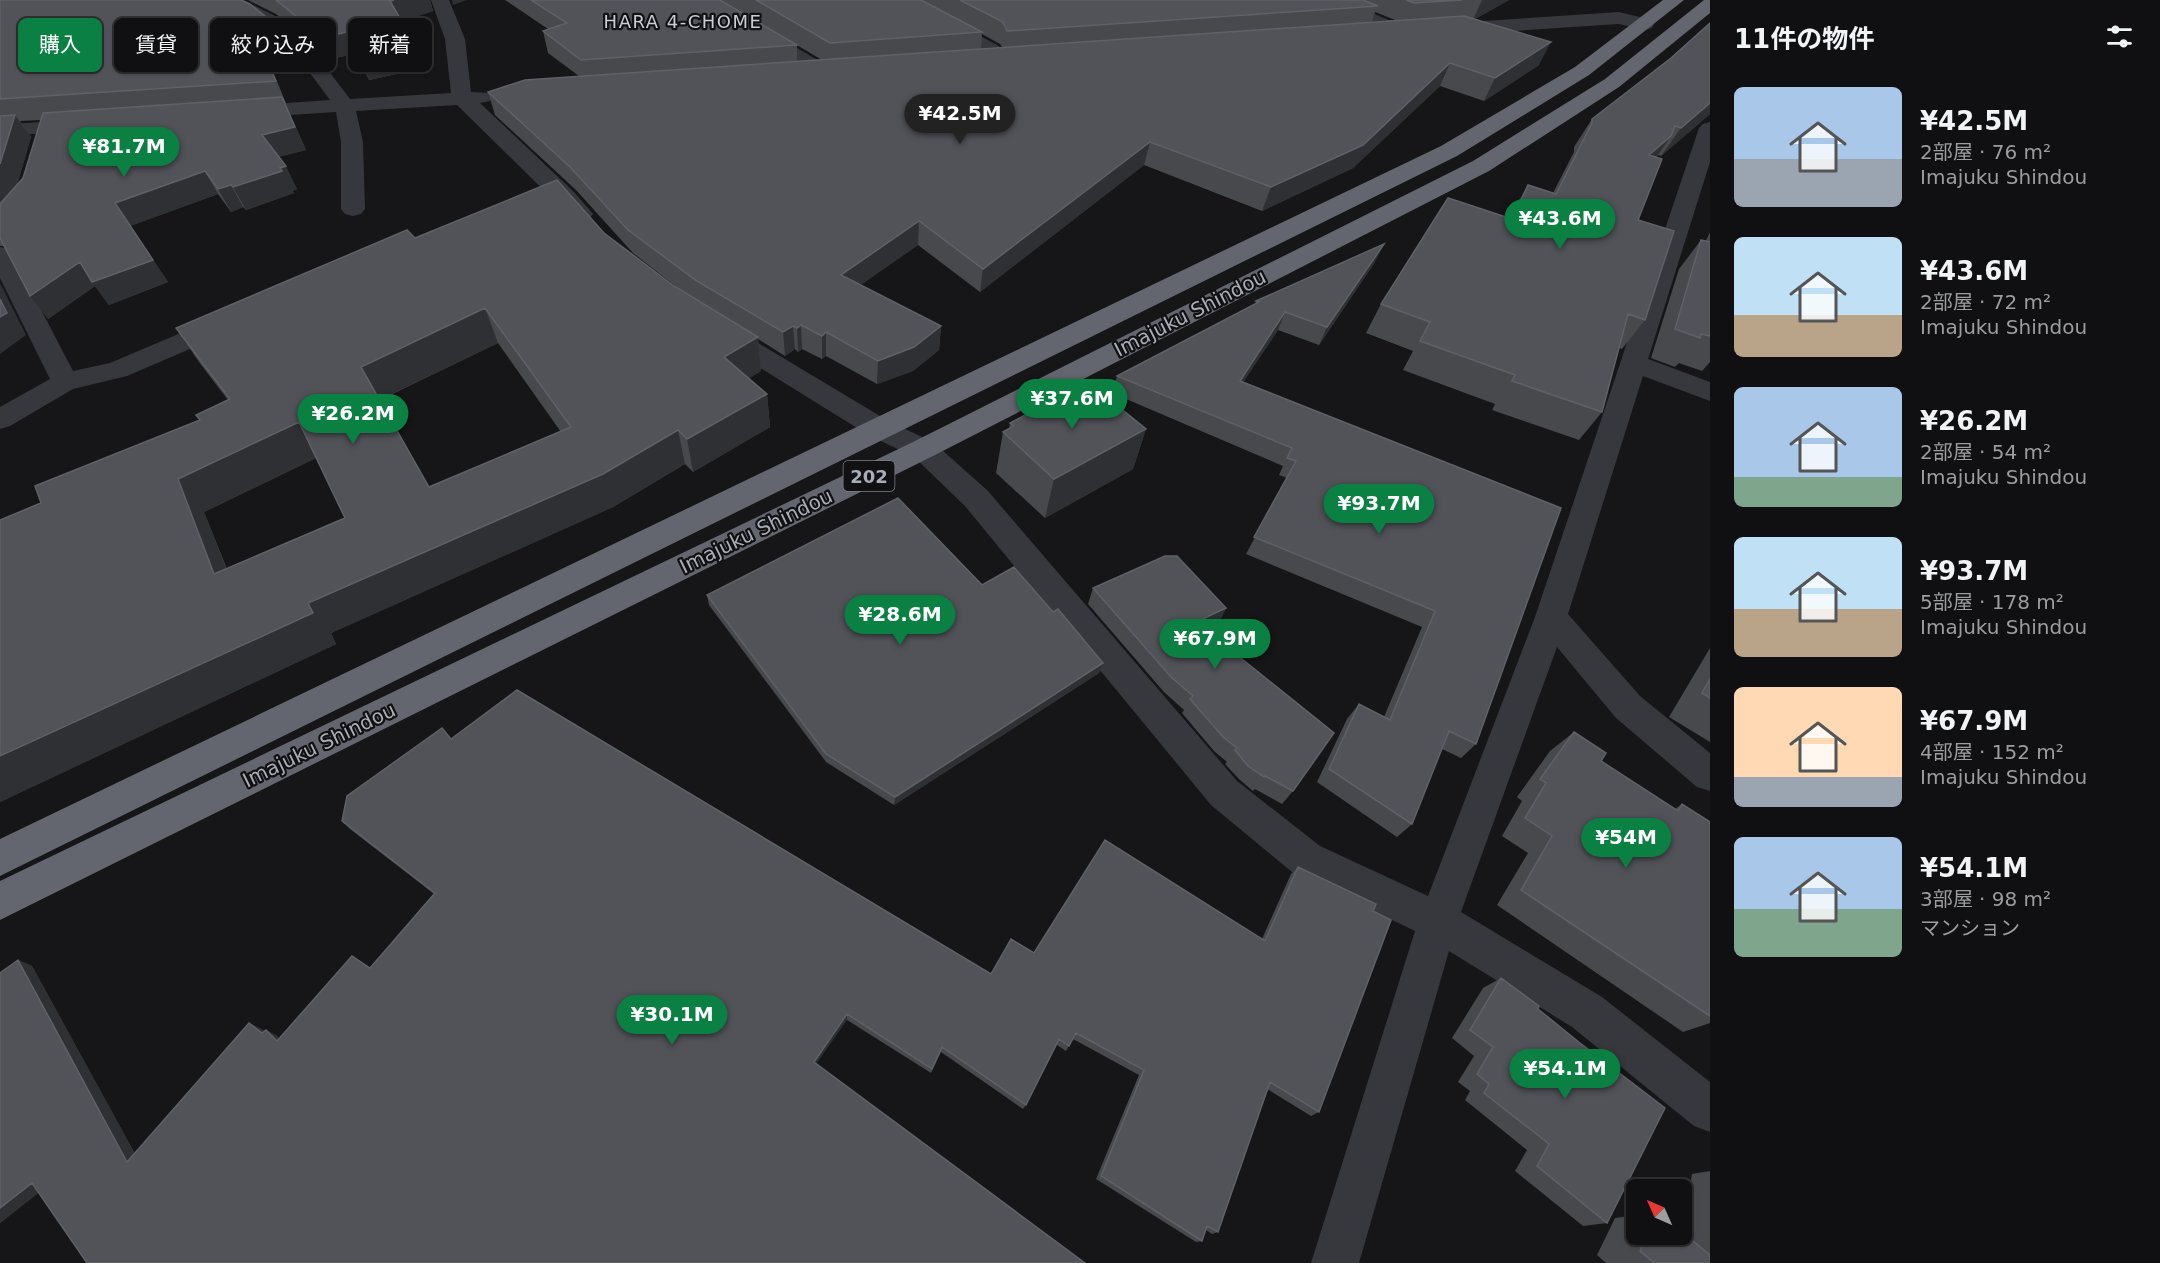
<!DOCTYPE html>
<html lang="ja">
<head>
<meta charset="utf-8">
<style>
	:root { --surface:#101012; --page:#1e1e20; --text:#f1f3f6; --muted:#9c9d9f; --line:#303032; --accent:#0b8043 }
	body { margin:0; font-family:"DejaVu Sans","Noto Sans JP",sans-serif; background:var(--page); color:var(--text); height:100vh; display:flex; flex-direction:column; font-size:22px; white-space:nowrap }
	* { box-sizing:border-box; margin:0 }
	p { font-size:20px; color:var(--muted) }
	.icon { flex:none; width:33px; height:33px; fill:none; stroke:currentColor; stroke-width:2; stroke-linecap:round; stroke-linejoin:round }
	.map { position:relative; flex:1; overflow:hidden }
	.side { display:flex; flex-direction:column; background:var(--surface); width:450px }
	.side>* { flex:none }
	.banner { position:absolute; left:18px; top:18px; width:570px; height:54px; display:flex; gap:12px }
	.needle { width:39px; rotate:315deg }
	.controls { position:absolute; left:1626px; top:1179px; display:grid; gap:12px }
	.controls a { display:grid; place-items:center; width:66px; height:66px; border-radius:9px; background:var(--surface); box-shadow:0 2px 4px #0004,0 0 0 2px var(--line); font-size:30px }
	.price { position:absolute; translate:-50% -51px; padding:0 14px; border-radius:21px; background:var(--accent); color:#fff; font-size:20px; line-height:39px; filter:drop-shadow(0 2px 3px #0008) }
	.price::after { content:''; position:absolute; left:50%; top:36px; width:18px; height:14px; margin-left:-9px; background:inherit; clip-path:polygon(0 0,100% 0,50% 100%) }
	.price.on { background:#222; color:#fff }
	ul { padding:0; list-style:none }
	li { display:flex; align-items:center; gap:18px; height:150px; padding:0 24px }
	li span { display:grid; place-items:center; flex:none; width:168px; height:120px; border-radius:9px; color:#555 }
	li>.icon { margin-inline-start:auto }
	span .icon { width:72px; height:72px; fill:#fffc; stroke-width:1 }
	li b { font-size:26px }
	h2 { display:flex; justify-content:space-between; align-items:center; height:72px; padding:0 24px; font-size:26px }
	.pill { padding:0 21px; border-radius:9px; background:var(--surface); box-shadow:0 2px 4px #0004,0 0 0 2px var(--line); font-size:21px; line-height:54px }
	.pill.on { background:var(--accent); color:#fff }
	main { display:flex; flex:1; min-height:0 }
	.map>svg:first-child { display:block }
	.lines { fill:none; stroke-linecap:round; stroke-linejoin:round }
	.minor { fill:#37383d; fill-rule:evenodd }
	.highway { fill:#63666e; fill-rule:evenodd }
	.wall { fill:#47494d; fill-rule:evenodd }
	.shaded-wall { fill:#2f3033 }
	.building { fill:#525359; stroke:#5f6168; stroke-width:1.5; fill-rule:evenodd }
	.labels { text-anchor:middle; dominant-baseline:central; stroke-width:4.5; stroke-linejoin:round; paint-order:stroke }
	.far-neighbourhood-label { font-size:18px; letter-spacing:1.5px; fill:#c9ccd4; stroke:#111113 }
	.shield { fill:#111113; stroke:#7b7e86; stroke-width:1.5 }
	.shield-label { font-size:18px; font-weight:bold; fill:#a8adb8 }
	.street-label { font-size:20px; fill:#a8adb8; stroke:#111113 }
</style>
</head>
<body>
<main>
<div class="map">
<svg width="1710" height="1263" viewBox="0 0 1710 1263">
	<rect width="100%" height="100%" fill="#161618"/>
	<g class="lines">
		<!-- minor -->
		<path class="minor" d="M220,0h23l32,16 31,25 44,58 101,-6 -6,-54 -14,-39h18l16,39 6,53 19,1 3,4 -3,4 -10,2 94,89 19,22 -4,5 -8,2 -8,-2 -116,-114 -101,6 7,31 2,67 -4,5 -8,2 -8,-2 -4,-5v-67l-5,-30 -92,6 -7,-2 -3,-4 3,-4 7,-2 86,-6 -38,-51 -31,-25 -38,-20z
			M695,0h22l117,70 3,4 -3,4h-14l-122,-74z
			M890,0h23l86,46 7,16 -3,4h-14l-6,-13 -90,-49z
			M1316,0h25l67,28 2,4 -2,4h-14l-75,-32z
			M1619,12l33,8 2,4 -2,4 -7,2 -26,-6 -166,11 -7,-2 -2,-4 2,-4 7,-2z
			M82,119l7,2 4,4 -4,4 -89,8v-12z
			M1710,122v40l-62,197 62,23v19l-67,-25 -75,238 72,82 70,57v38l-13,-4 -81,-69 -59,-71 -96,265 141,85 108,85v50l-16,-6 -122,-99 -123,-76 -90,312h-48l104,-332 -123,-59 -81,-67 -246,-299 -52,-50 -43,-20 -158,-98 -4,-6 4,-6 9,-2 9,2 160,96 43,20 54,48 250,291 83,65 108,50 107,-279 164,-489 4,-4z
			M0,247l9,2 3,5 61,117 37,-8 106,-45 9,-2 9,2 4,6 -4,6 -107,46 -54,13 -63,37 -10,3v-22l50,-28 -50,-101z"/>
		<!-- highway -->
		<path class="highway" d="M1663,0h21l-95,75 -132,81 -1457,720v-37l1441,-693 134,-79z
			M1704,0h6v13l-91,74 -130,84 -556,285 -933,464v-39l913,-439 560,-281 132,-82z"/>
	</g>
	<!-- wall -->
	<path class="wall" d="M0,0l292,44 9,22 -28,6 13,31h-1l21,47 -28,7 19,32 -5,2 2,2 -48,17 -3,-3 -12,5 -13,-18 -88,32 38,56 -59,23 -14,-19 -47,33 -44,-73h-4zM41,120l-18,58 -6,7 14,-48 -11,-16z
		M248,0h182l3,11 -31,10 22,47 -55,12 -13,-27 -32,8 -17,-22 -31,-25z
		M505,0h215l77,45v16l25,-1 -101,-60h788l-34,19 64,46 -55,36 -44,-15 -87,82 -91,43 -118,-46 -164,127 -62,-47 -58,40 81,41 -2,24 -26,21 -36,13 -51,-28 -4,3 -20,-10 -4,3 -3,-3 -10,7 -27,-17 3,32 -12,7 18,16 3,33 -77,45 -8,-8 -72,43 -282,126 5,11 -336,158v-282l41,-17 159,-83 28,-20 -29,-38 -23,-34 239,-90 189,-5 70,53 9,6 -50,-39 -57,-63 -81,-75 -7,-23 91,-16 -31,-23 -5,-22 5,-2zM1375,12l20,8 -23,2zM982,34l18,10 2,3 -21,2zM498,343l63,89 -132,55 -49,-87zM316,458l29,60 -118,51 -23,-57z
		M1710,23v91l-49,42 -3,-1 -2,3 -18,62 7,100 -23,29 -3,-1 -17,64 -23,28 -87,-30 3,-6 -92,-34 10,-19 -47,-18 15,-29 128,-86 19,-33 25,8 21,-41v-5l18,-28 79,-61z
		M1710,232v130l-8,9 -23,-8 -4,4 -24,-9 28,-89 22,-29 5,1z
		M1375,262l-56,83 -41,-15 -35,52 318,126 -85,236 -15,14 -19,-9 -30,75 -15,13 -80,-55 30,-63 12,-15 25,13 38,-90 -176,-73 41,-76 -8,-3 4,-9 -171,-73 5,-17 138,-72 1,-3z
		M1010,423l136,6 -13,40 -88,49 -49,-45 7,-41 6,-3z
		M982,585l71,27 50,51 -4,10 -205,132 -68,-43 -117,-157 -2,-10z
		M1093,588l133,20 -8,16 -13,6 88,161 -11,13 -27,-15 -2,2 -14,-12 -14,-15 2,-2 -13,-11 -32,-38 2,-3 -20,-18 -76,-88z
		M1710,648v94l-41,-25z
		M1574,732l27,29 74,48 7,-5 28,18v201l-27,9 -186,-127 31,-52 -26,-17 20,-35 -5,-4 33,-46z
		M451,739l540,235 43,-21 228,-14 29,-65 7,-7 75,44 -54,201 -8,4 -44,-27 -49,143 -6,2 -6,-4 -4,11 -6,1 -100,-63 43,-104 -66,-36 -7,12 -9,-6 -31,60 -3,4 -82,-57 -10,21 -84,-53 -809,173 -38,30v-250l18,-13 14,6 103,188 125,-126 4,3 12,4 4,4 90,-71 64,-74 -84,-65 -8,-8z
		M1501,978l37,31 69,214 -24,3 -68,-55 12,-21 -62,-50 5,-9 -12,-9 16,-26 -22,-18 31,-50z
		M1710,1171v92h-104l-9,-8 18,-37 21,-3v19h46l10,-60z"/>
	<!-- shaded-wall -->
	<path class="shaded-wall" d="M394,0h36l3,11 -35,12 -8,-22z
		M452,0h15l-14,5z
		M1482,0h27l-36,20z
		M347,32l9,21 -32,8 -9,-22z
		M1551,42l-12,23 -55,36 11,-23z
		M292,44l9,22 -28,6 13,31 -23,-53z
		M416,46l8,22 -55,12 -8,-22z
		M1450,63l-10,23 -87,82 -91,43 9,-24z
		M282,97l24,53 -33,8 -11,-23z
		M1710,103v11l-49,42 20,-28z
		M15,115l16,22 -17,59 -14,17v-49z
		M1671,136l-20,29 -2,-10z
		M1150,142l-6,23 -164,127 3,-23z
		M286,166l11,23 -5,2 2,2 -48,17 -13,-23z
		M205,171l13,23 -88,32 -15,-23z
		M231,185l12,22 -12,5 -13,-23z
		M919,221l-1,24 -77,54v-24z
		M1384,244l-9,18 -56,83 8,-18z
		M153,260l15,22 -59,23 -14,-19 -47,33 -18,-23 50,-34z
		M0,283l26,52 -26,19z
		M485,308l13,35 -119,57 -18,-33z
		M1285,312l-7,18 -45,68 7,-17z
		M801,325l1,24 -4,3 -1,-24z
		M793,326l2,23 -10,7 -2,-24z
		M941,326l-2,24 -26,21 -36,13 1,-23z
		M826,332v24l-4,3v-23z
		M758,337l3,34 -32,20 -5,-34z
		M767,394l3,33 -77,45 -6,-33z
		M299,422l21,34 -116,56 37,94 -27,-32 -36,-95z
		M1146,429l-13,40 -88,49 9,-39z
		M678,430l7,34 -72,43 -282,126 5,11 -336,158v-46l308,-153z
		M1226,608l-8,16 -29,14 7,-16z
		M1103,663l-4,10 -205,132 1,-8z
		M18,960l14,6 109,199 -14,-3z
		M847,1014v6l-33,47v-5z
		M249,1023l11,5 12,10 -10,-5z
		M266,1030l10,5 11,11 -10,-5z
		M32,1183l15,3 -47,37v-15z"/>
	<!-- building -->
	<path class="building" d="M0,0h241l9,4 31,25 11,15 -29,6 13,31 -276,18z
		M276,0h118l-4,1 26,45 -55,12 -14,-26 -32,7 -17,-21z
		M531,0h189l77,45 -216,15 -38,-29 24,-8z
		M756,0h165l61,32 -152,11z
		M960,0h403l15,6 -371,25 -4,-9z
		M1406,0h56l-48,3z
		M1464,16l87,26 -56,36 -45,-15 -87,82 -92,42 -121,-45 -167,127 -64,-48 -78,54 100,51 -27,21 -36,14 -52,-29 -4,4 -21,-11 -4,3 -4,-2 -10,6 -86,-51 -69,-51 -58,-63 -82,-75 37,-12z
		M1710,23v80l-29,25 -6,-2 -4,10 -22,19 13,4 -24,61 36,11 -29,89 -17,-6 -26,98 -90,-31 3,-6 -95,-34 10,-19 -49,-18 67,-106 64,21 16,-34 28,9 36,-71v-4l79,-61z
		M282,97l13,30 -33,8 24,31 -6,2 2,3 -49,16 -2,-2 -13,4 -13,-18 -90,32 38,57 -61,22 -12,-20 -50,34 -30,-58v-34l23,-26 20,-65z
		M15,115l-15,49v-48z
		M557,180l47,53 70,53 84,51 -34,20 43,37 -80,45 -9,-9 -75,44 -295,129 5,10 -313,143v-236l41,-17 -6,-17 165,-66 -4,-5 34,-16 -54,-71 231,-98 8,8zM485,308l86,119 -142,60 -68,-120zM299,422l46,96 -131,56 -36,-95z
		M1701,240l9,2v94l-9,-2 -1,4 -25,-9z
		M1384,244l-57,83 -42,-15 -45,69 321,127 -85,236 -27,-13 -37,93 -83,-55 30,-65 31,16 45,-109 -181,-74 42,-76 -9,-3 5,-10 -175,-72 142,-74 -3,-1z
		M0,299l7,14 -7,4z
		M1088,382l58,47 -92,50 -51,-47 11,-6 -4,-3z
		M898,498l84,87 32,-18 39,45 5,-3 45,54 -208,134 -69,-43 -119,-159z
		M1165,556h12l49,52 -30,14 138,111 -41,58 -28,-15 -1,1 -16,-11 -13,-16 2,-2 -14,-11 -33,-38 3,-3 -22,-19 -78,-89z
		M1710,679v19l-8,-5z
		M517,690l474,284 20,-35 23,14 71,-113 160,101 33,-74 78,37 -3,7 18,9 -72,192 -49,-30 -52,150 -11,-6 -5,15 -101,-65 43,-106 -68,-37 -7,13 -10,-7 -33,66 -84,-58 -10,22 -85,-55 -33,48 271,201h-998l-55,-80 -32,25v-235l18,-13 109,202 122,-139 13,10 4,-3 11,11 75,-85 18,12 65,-75 -93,-72 5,-25 95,-68 9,11z
		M1574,732l32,21 -5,8 77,50 4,-7 28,18v194l-189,-126 31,-54 -27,-18 21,-35 -6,-4z
		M1501,978l38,28 -1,3 42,34 85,65 -58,115 -70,-57 12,-22 -65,-51 5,-9 -12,-10 16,-27 -23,-17z
		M1682,1232l28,23v8h-56l-14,-12 7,-17h35z"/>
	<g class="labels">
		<!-- far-neighbourhood labels -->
		<g class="far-neighbourhood-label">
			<text x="683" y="21">HARA 4-CHOME</text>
		</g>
		<!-- shield labels -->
		<rect class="shield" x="843.5" y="461" width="51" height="30" rx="4.5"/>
		<g class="shield-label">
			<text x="869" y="476">202</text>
		</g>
		<!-- street labels -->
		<g class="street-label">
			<text transform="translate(1190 313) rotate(-27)">Imajuku Shindou</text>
			<text transform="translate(756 531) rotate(-26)">Imajuku Shindou</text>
			<text transform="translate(319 745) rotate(-26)">Imajuku Shindou</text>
		</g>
	</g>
</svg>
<div class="controls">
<a><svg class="needle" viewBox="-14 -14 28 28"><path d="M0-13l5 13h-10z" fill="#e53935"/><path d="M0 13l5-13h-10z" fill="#9c9d9f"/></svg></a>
</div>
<b class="price on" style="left:960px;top:145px">¥42.5M</b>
<b class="price" style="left:124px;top:178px">¥81.7M</b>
<b class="price" style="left:1560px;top:250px">¥43.6M</b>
<b class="price" style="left:1072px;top:430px">¥37.6M</b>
<b class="price" style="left:353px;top:445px">¥26.2M</b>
<b class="price" style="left:1379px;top:535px">¥93.7M</b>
<b class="price" style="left:900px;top:646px">¥28.6M</b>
<b class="price" style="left:1215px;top:670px">¥67.9M</b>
<b class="price" style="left:1626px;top:869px">¥54M</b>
<b class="price" style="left:672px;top:1046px">¥30.1M</b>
<b class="price" style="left:1565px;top:1100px">¥54.1M</b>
<div class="banner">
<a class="pill on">購入</a>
<a class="pill">賃貸</a>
<a class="pill">絞り込み</a>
<a class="pill">新着</a>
</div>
</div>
<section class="side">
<h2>11件の物件<svg class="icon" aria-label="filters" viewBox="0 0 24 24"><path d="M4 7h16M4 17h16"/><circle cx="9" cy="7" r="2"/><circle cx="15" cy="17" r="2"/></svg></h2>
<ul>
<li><span style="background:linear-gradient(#a9c7e8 60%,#9aa5b1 0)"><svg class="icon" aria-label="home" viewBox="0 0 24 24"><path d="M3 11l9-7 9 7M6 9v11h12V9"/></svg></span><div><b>¥42.5M</b><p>2部屋 · 76 m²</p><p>Imajuku Shindou</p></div></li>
<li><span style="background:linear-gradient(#bfe0f5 65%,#b9a48a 0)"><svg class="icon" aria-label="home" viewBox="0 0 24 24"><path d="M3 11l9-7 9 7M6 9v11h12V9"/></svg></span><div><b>¥43.6M</b><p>2部屋 · 72 m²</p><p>Imajuku Shindou</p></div></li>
<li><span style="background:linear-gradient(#a9c7e8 75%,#7fa58c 0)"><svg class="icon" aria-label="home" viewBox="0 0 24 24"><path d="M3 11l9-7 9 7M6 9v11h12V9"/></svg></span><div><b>¥26.2M</b><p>2部屋 · 54 m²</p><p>Imajuku Shindou</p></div></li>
<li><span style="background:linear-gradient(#bfe0f5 60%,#b9a48a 0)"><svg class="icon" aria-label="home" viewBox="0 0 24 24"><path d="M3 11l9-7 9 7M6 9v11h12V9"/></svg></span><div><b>¥93.7M</b><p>5部屋 · 178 m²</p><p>Imajuku Shindou</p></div></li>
<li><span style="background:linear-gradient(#ffd9b3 75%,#9aa5b1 0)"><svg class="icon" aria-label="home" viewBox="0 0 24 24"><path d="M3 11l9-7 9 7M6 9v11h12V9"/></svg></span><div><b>¥67.9M</b><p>4部屋 · 152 m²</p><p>Imajuku Shindou</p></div></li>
<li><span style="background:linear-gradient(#a9c7e8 60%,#7fa58c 0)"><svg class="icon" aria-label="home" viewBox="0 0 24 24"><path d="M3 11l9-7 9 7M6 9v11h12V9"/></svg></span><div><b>¥54.1M</b><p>3部屋 · 98 m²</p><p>マンション</p></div></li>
</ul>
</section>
</main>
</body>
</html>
